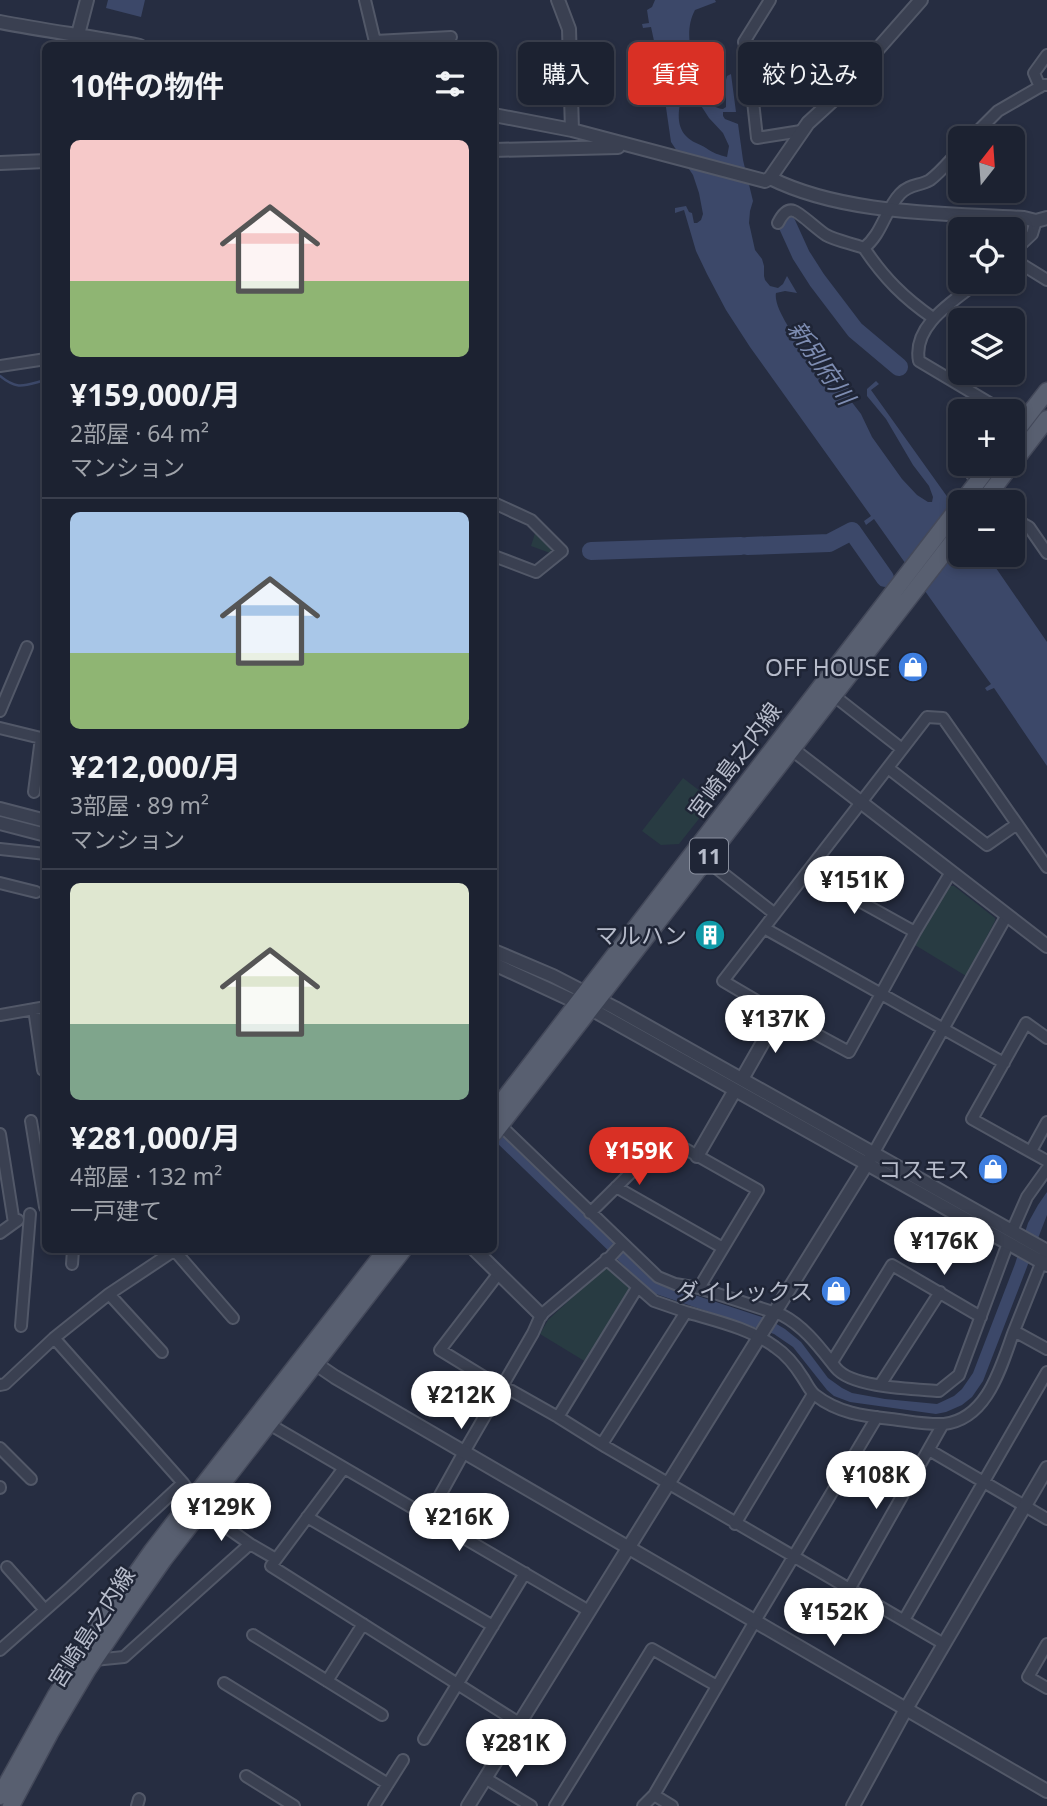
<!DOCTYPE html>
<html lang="ja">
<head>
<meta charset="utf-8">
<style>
	:root { --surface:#1c2231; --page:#252a39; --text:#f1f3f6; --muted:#a0a4ab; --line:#3a3f4d; --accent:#d93025 }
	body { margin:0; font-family:"Noto Sans","Noto Sans JP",sans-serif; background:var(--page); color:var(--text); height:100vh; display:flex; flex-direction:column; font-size:26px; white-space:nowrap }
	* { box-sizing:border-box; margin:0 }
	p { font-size:23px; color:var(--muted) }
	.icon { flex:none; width:38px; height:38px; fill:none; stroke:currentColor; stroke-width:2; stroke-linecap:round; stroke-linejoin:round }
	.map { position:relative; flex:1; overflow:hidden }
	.details { position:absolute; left:42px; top:42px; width:455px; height:1211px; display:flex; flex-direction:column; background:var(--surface); border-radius:10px; box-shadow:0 4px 10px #0003,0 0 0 2px var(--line) }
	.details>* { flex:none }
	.guide { position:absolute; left:518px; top:42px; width:424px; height:63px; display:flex; gap:14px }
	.needle { width:46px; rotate:17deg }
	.tools { position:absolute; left:948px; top:126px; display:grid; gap:14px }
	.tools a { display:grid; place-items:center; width:77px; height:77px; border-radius:10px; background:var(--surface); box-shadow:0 4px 10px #0003,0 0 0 2px var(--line); font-size:35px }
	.price { position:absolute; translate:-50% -60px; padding:0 16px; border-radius:24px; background:#fff; color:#222; font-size:23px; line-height:46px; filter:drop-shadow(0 2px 4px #0008) }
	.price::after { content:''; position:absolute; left:50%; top:42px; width:21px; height:16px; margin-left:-10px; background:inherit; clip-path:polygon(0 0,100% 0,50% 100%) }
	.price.active { background:var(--accent); color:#fff }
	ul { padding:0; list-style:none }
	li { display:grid; align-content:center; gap:14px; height:371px; padding:0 28px }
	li+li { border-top:2px solid var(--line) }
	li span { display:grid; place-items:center; height:217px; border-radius:10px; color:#555 }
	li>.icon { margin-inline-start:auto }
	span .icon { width:126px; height:126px; fill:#fffc; stroke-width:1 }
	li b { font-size:30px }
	h2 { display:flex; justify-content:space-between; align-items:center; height:84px; padding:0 28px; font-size:30px }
	.tag { padding:0 24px; border-radius:10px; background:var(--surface); box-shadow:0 4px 10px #0003,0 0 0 2px var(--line); font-size:24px; line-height:63px }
	.tag.active { background:var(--accent); color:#fff }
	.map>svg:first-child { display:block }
	.green { fill:#283b42 }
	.water { fill:#3c4869; fill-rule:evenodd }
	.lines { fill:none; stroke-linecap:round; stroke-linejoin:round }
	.stream { stroke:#3c4869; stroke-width:2.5 }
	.river { stroke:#3c4869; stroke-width:18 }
	.minor-casing { stroke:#525868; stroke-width:14 }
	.tertiary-casing { stroke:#525868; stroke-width:16 }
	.primary-casing { stroke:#44495a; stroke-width:19 }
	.minor { stroke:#3a4051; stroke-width:10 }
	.tertiary { stroke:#3a4051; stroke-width:12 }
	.primary { stroke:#585f70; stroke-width:16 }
	.labels { text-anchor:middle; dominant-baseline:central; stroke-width:5; stroke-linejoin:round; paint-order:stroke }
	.shield { fill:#1f2536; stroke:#898f9e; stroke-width:2 }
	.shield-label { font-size:21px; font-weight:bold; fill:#b7bccb }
	.poi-label { font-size:23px; fill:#b7bccb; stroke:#1f2536; text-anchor:end }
	.street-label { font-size:23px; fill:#b7bccb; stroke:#1f2536 }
	.water-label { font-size:24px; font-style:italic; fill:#7e8db2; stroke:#1f2536 }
</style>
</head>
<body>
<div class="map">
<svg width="1047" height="1806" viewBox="0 0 1047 1806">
	<rect width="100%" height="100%" fill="#262d41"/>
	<!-- green -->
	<path class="green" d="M536,530l16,17 -2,6 -19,-7z
		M683,778l30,23 -34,43 -18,1 -19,-14z
		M949,886h5l41,32v3l-29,55 -51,-31z
		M603,1269h7l19,18v5l-43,70 -46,-28 8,-14z"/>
	<!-- water -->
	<path class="water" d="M108,0h37l-4,17 -35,-9z
		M655,0h60l1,2 -21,8c-10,19 -4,35 -4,55 -1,6 -3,11 -1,17 3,11 21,26 33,27l3,-2v-27l1,-4 4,-2 5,38h-13v4l2,3 13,5 5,36 10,41 -3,10 -1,12 6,27 7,9 2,7v10l1,4 5,6 8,2 5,-4 4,-8 10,17 -12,-2 -9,2c-3,15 21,47 31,60 5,6 11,11 15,17 3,5 5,10 8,15l8,3 10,-2 3,15 10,13 11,23 30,42 15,16 11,7h4l1,-5 -4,-11 -16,-21 -27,-46 -19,-23v-7l9,-8 3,3 -8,6 90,126v39h26l60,87v124l-53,-78 -7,3 -2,-3 6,-4 -3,-4 -114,-161 -8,6 -2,-4 7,-5 -121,-169 -24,-37 -19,-36 -11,-23 -12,-41 -9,3v-5l11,-2 3,6 3,1 2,10h3l4,-3 2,-6 -4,-21 -6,-18 -22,-33 -10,-69 -10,-46 -8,1 -1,-4 7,-1 -2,-13 5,-3zM685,92l4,1 9,8 11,17 14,15 6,13 -2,11c-8,-2 -14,-4 -21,-9 -6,-4 -15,-6 -20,-12 -11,-11 -8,-32 -1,-44z
		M494,1125l161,157 113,37 17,10 16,13 27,36 14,10 10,5 33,6 52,5 17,-8 8,-7 11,-16 42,-109 13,-41 10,-18 9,-13v23l-64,166 -11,16 -10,8 -16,7 -10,2 -86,-12 -16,-6 -7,-6 -34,-43 -19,-13 -121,-41 -5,-4 -154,-149z"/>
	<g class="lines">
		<!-- stream -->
		<path class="stream" d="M0,376c18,15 25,9 46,4"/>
		<!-- river -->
		<path class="river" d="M786,222l15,33 16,25 38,50 44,37
			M747,546l82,-3 23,-12 33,47
			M591,551l150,-5"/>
		<!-- minor casing -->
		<g class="minor-casing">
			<path id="minor" d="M365,0l11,46
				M770,0l-26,42 4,13 9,83 44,-7
				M375,41l76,-4
				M1040,87l-6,-14 13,-18
				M971,138l27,-27 45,-26h4
				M778,223c3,-6 8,-15 16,-12 5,1 24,19 32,24 11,6 25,8 38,13
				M1013,252l19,-18 4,-13
				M1013,259l34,21
				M978,282c-24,19 -66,43 -59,79l84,50
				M933,318c-29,-20 -49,-40 -69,-70 18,-14 21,-38 36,-54 9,-10 20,-8 30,-14 11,-8 21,-21 31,-31
				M0,366l46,-7
				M972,411l8,-13
				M961,429c-7,10 -5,15 0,26
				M965,464l12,18
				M494,503l37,17 31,31 -26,21 -42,-16
				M1013,518l16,9 18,26
				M833,695l69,54
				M0,711l27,-64
				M0,728l45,11
				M888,768l99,77 30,-21
				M34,792l7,-54
				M0,849l46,5
				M706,860l69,54
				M807,872l108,60
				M951,872l-36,60 -66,120 -70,-38 -56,-33 204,-264 16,1 104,149
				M0,883l36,9
				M764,928l240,135
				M34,1009l9,61
				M0,1015l46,-8
				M1047,1038l-21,-15 -54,96 75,42
				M31,1121l14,86
				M498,1123l160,154 17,7 24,4 83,27c23,12 38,33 54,53 16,20 78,21 103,23l20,-16 49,-132
				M0,1134l14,89
				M1031,1151l16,-29
				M873,1154l134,-239
				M616,1187l107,61
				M590,1213l76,-75 92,52 -59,98
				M1012,1231l15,-34 20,-28
				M0,1233l18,-13
				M174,1250l59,68
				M1044,1256l-30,75 33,18
				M72,1264l1,-14
				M499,1273l-59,77 62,38 10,3 46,26 48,30 338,197
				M109,1294l53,58
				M686,1312c30,9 63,16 89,35 12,8 20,18 28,31 4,6 7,13 12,17 23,18 48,21 76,24 17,2 36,6 53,5 44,-5 57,-58 70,-93
				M21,1326l9,-112
				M54,1338l129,145 19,27 48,34 26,15
				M832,1362l60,-97 89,52
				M0,1385l5,-1 49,-46 55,-44 66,-44
				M880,1385l60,-93
				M558,1417l79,-129
				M269,1424l320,187
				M602,1444l84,-132 -32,-11 -48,-42
				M0,1448l31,31
				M929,1450l118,69
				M344,1468l-73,98 248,157
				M0,1487v1
				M307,1517l186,109
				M428,1517l36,-65 69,-119 8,-18 70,-59 11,-12
				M735,1524l78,-130
				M7,1567l38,43
				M850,1588l93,-164
				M904,1620l143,-248
				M253,1635l129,80
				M1047,1644l-19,33 19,11
				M0,1650l70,-62 113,-105
				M94,1660l30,-3 126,-113
				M327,1681l36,-57
				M224,1683l164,101
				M424,1739l101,-166
				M246,1776l48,30
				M485,1778l46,28
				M654,1795l18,11
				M137,1806l2,-7
				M374,1806l29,-46
				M555,1806l97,-157 65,37
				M643,1806l11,-11 101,-174 122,-204"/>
		</g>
		<!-- tertiary casing -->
		<g class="tertiary-casing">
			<path id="tertiary" d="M558,0l11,29 3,101
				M0,22c47,9 93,15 140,24
				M75,46l12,-46
				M494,115l78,15 193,51 5,-3c74,37 173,35 254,40l12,3 11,-3
				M494,150l124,-3
				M0,163l46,-2
				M770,178l38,-55 24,-22 89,-101
				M792,749l255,197
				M0,809l46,12
				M0,823l46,12
				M494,951l59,25 62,32 432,243
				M494,964l97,45 456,256
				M742,1079l37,-65
				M697,1156l38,-66
				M475,1250l66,65
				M310,1360l25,17 712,414
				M468,1806l405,-652
				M853,1806l53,-97 141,-241"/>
		</g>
		<!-- primary casing -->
		<g class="primary-casing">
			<path id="primary" d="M1013,435l34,-44
				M1013,463l34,-44
				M962,502l29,-38
				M983,502l29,-38
				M494,1112l467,-608
				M494,1133l467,-602
				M0,1796l56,-101 53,-83 43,-61 234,-301
				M11,1806l39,-73 38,-64 34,-50 42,-60 239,-309"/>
		</g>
		<!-- minor -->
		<use href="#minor" class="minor"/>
		<!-- tertiary -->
		<use href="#tertiary" class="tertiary"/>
		<!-- primary -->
		<use href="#primary" class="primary"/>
	</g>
	<!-- icons -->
	<defs>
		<g id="shop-disc" transform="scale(1.575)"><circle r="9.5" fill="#3f7fe0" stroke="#1f2536"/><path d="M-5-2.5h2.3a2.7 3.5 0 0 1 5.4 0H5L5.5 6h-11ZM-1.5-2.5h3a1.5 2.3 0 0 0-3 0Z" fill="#fff"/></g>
		<g id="building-disc" transform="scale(1.575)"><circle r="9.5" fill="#0f9aa8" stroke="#1f2536"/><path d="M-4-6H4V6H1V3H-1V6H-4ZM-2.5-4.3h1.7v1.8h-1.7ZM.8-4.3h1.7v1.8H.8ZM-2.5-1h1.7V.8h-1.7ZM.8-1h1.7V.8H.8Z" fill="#fff"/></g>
	</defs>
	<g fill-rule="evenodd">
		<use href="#shop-disc" x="913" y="667"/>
		<use href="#building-disc" x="710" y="935"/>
		<use href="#shop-disc" x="993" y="1169"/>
		<use href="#shop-disc" x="836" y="1291"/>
	</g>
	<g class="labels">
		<!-- shield labels -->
		<rect class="shield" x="690" y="838.5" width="38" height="35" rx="5"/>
		<g class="shield-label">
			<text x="709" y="856">11</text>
		</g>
		<!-- poi labels -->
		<g class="poi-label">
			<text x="890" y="667">OFF HOUSE</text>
			<text x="687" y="935">マルハン</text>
			<text x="970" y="1169">コスモス</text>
			<text x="813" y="1291">ダイレックス</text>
		</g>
		<!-- street labels -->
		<g class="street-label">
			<text transform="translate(734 760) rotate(-53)">宮崎島之内線</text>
			<text transform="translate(91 1627) rotate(-57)">宮崎島之内線</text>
		</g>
		<!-- water labels -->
		<g class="water-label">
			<text transform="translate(822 362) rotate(55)">新別府川</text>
		</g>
	</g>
</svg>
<div class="tools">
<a><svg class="needle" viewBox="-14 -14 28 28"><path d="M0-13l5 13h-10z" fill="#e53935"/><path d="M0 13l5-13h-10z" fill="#a0a4ab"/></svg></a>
<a><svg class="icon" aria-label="locate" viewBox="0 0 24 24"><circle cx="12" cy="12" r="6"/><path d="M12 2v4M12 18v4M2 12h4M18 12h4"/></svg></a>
<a><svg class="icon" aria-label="layers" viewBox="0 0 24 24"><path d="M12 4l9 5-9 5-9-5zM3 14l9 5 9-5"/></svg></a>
<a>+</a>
<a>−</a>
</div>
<b class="price" style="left:854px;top:916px">¥151K</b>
<b class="price" style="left:775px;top:1055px">¥137K</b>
<b class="price active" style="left:639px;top:1187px">¥159K</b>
<b class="price" style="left:944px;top:1277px">¥176K</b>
<b class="price" style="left:461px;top:1431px">¥212K</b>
<b class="price" style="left:876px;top:1511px">¥108K</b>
<b class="price" style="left:221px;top:1543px">¥129K</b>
<b class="price" style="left:459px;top:1553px">¥216K</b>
<b class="price" style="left:834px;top:1648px">¥152K</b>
<b class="price" style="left:516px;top:1779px">¥281K</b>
<div class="guide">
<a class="tag">購入</a>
<a class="tag active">賃貸</a>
<a class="tag">絞り込み</a>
</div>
<section class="details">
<h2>10件の物件<svg class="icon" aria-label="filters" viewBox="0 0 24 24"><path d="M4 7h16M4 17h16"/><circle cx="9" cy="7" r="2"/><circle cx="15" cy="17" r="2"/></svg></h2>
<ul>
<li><span style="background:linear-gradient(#f6c9c9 65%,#8fb573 0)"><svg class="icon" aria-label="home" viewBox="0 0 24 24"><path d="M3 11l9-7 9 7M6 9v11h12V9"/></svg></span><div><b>¥159,000/月</b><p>2部屋 · 64 m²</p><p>マンション</p></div></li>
<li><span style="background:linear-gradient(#a9c7e8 65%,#8fb573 0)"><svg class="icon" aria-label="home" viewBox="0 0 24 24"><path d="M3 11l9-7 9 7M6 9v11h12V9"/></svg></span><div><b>¥212,000/月</b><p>3部屋 · 89 m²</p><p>マンション</p></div></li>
<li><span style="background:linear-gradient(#dfe7d0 65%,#7fa58c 0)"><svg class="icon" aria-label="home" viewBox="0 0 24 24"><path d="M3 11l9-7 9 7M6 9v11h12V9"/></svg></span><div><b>¥281,000/月</b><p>4部屋 · 132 m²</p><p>一戸建て</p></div></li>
</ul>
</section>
</div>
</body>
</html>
